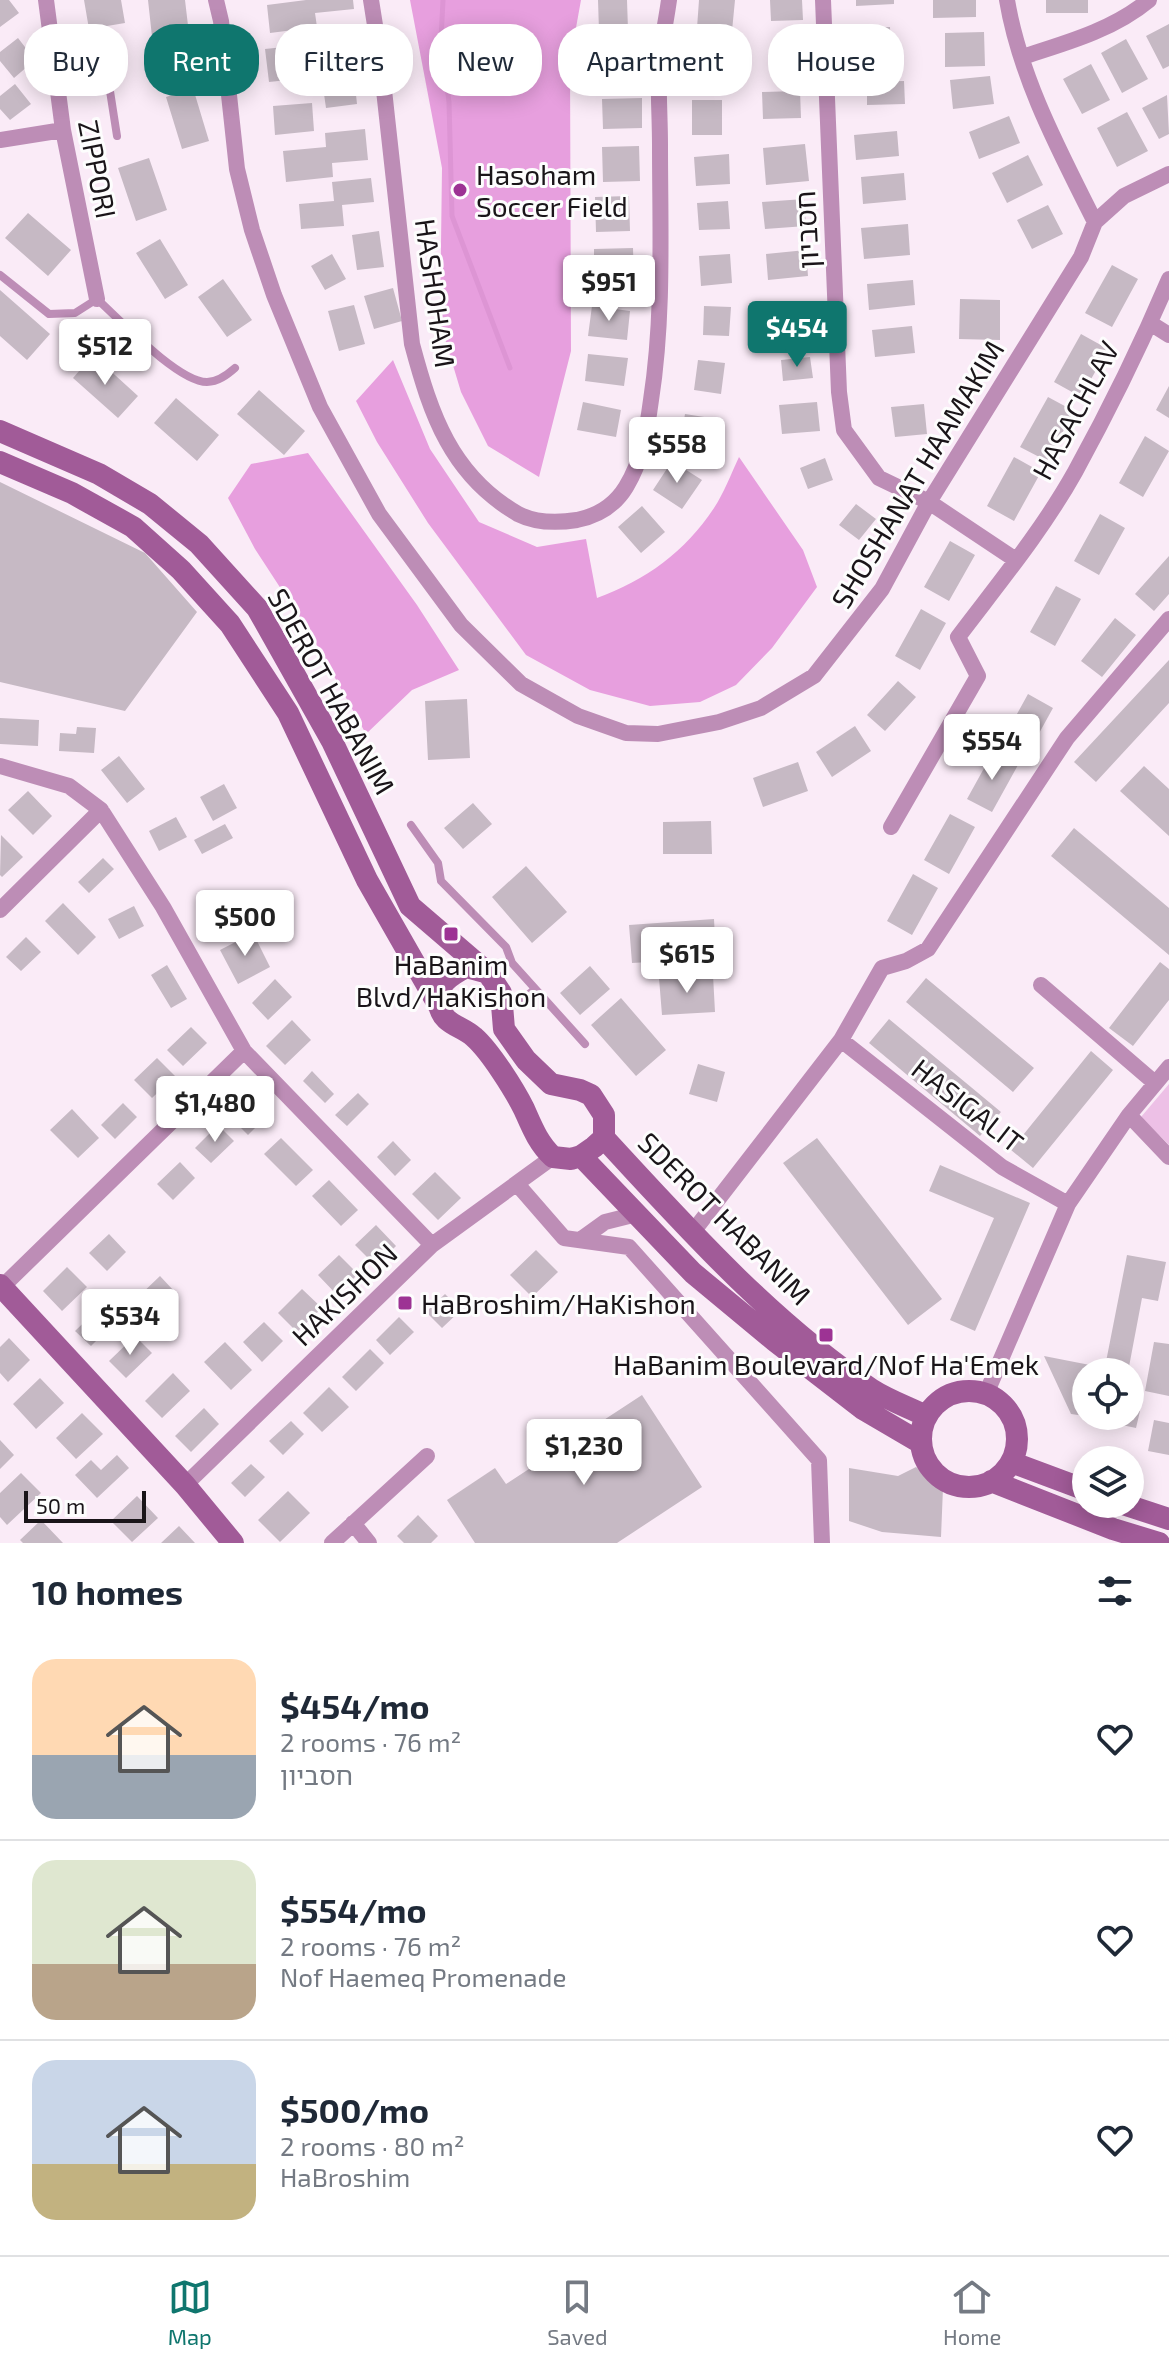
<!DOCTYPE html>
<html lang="en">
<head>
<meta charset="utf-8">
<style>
	:root { --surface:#fff; --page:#f6f6f7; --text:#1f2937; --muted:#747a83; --line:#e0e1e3; --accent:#0f766e }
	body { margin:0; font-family:"Exo 2","Noto Sans Hebrew",sans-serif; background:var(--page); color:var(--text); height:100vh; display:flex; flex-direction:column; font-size:30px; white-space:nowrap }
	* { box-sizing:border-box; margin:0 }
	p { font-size:26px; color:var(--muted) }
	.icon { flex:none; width:44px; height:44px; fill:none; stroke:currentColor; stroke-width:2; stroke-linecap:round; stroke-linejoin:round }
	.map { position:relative; height:1543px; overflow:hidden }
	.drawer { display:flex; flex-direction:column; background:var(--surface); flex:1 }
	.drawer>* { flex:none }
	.banner { position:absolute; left:24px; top:24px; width:1122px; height:72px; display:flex; gap:16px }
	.fabs { position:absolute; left:1072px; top:1358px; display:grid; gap:16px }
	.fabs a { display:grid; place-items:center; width:72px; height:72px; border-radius:50%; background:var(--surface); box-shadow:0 4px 20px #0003; font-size:40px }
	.scale { position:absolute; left:24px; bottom:20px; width:122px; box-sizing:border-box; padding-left:8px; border:4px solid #1a1519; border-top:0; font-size:22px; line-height:28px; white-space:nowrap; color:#1a1519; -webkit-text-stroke:6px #fdfdfd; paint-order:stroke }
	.price { position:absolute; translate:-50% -68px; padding:0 18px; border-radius:8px; background:#fff; color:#222; font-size:26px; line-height:52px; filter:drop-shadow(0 2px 4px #0008) }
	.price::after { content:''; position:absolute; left:50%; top:48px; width:24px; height:18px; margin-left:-12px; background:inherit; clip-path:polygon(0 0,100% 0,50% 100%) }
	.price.selected { background:var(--accent); color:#fff }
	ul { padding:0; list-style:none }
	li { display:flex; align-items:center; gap:24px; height:200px; padding:0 32px }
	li+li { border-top:2px solid var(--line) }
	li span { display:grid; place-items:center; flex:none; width:224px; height:160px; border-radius:24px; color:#555 }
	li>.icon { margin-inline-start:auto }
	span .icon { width:96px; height:96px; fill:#fffc; stroke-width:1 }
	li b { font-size:34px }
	h2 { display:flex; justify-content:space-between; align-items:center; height:96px; padding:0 32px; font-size:34px }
	.pill { padding:0 28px; border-radius:32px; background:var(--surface); box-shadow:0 4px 20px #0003; font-size:28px; line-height:72px }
	.pill.selected { background:var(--accent); color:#fff }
	.tab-bar { display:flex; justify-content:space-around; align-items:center; height:112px; border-top:2px solid var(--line); background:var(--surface); font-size:22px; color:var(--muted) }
	.tab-bar a { display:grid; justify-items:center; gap:4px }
	.tab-bar .selected { color:var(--accent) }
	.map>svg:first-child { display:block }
	.green { fill:#edc0e6 }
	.forest { fill:#e79fde }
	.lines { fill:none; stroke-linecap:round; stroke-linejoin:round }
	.stream { stroke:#dd95d4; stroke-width:5 }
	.building { fill:#c6b9c4 }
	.lane { stroke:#bd8db6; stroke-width:8 }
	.street { stroke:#bd8db6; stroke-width:16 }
	.secondary { stroke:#a15b98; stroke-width:22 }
	.poi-dot { fill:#9d3394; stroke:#fdfdfd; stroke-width:3 }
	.labels { text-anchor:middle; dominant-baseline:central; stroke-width:6; stroke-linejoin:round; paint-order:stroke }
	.street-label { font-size:28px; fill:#1a1519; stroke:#fdfdfd }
	.poi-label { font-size:28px; fill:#1a1519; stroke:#fdfdfd; text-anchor:start }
</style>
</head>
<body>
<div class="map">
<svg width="1169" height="1543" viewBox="0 0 1169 1543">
	<rect width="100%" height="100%" fill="#faebf7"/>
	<!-- green -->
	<path class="green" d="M1169,1084v61l-28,-28z"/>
	<!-- forest -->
	<path class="forest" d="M410,0h171l-11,61 1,290 -32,126 -51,-31 -27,-54 -21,-70 2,-154z
		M393,360l37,89 49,73 58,25 49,-8 11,59c49,-18 88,-46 117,-90 10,-15 17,-34 25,-51l64,93 14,37 -45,61 -36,37 -36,17 -50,4 -60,-16 -64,-35 -98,-132 -51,-81 -21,-41z
		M308,453l109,152 42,65 -47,20 -46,44 -53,-96 -58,-89 -27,-51 23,-34z"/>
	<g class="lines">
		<!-- stream -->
		<path class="stream" d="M443,0l-2,39 8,63 3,114 58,152"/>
	</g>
	<!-- building -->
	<path class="building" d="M0,0h9l10,13 -19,14z
		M84,0h37l4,23 -36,6z
		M148,0h37l6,51 -37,4z
		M353,0l1,9 -39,4 2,14 -47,6 -3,-28 39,-5z
		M598,0h29l1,30 -29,1z
		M699,0h36l-3,31 -35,-3z
		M770,0h32l1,20 -32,1z
		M856,0h38v4l-38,2z
		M933,0h43v17l-43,1z
		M1046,0h42v13h-42z
		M1169,24v42l-6,3 -17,-33z
		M890,27l1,30 -32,1 -1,-30z
		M361,30l3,25 -51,6 2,16 -46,5 -4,-33 38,-4 -1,-9z
		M984,32l1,34 -40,1v-34z
		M18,38l17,22 -21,18 -14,-17v-9z
		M1126,39l22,40 -26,14 -21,-40z
		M632,46l1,32h-30l-1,-31z
		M801,46l1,25 -31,1 -1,-25z
		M699,50h36v34h-36z
		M1091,64l19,36 -28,14 -19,-35z
		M354,76l3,28 -31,4 -4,-28z
		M990,76l4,28 -41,5 -3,-29z
		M904,81l1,23 -38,1v-23z
		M15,84l16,20 -21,16 -10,-11v-13z
		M193,88l16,53 -27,8 -16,-52z
		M800,91l1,27 -38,1 -1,-27z
		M1167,95l2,39 -10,5 -17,-31z
		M642,98v30l-39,1 -1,-30z
		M692,100h30v35h-30z
		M312,103l2,28 -39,4 -2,-29z
		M1127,112l21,39 -31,16 -20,-39z
		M1009,116l11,27 -41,16 -10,-27z
		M365,129l3,31 -36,3 1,14 -47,5 -3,-31 43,-4 -1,-14z
		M897,131l2,25 -43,4 -2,-25z
		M805,144l4,37 -43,4 -3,-37z
		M639,146l1,35 -37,1 -1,-35z
		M729,154l1,30 -34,2 -2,-29z
		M1028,155l15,30 -36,18 -15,-30z
		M149,158l18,52 -31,11 -18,-53z
		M904,173l2,27 -43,4 -2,-27z
		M371,178l3,24 -32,3 2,21 -43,3 -2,-25 35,-3 -2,-19z
		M629,196l1,35 -34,1 -1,-35z
		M804,199l2,27 -41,3 -3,-27z
		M728,201l2,28 -31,1 -2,-27z
		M1048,205l15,29 -31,15 -15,-29z
		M28,213l43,37 -23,26 -43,-38z
		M908,224l2,31 -46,4 -3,-31z
		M379,231l5,36 -27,3 -5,-35z
		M160,239l28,46 -23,14 -29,-46z
		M633,248l1,33 -40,1v-33z
		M806,250l2,26 -40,4 -2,-26z
		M332,254l14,25 -21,11 -14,-24z
		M730,254l2,29 -31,3 -2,-30z
		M1112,265l26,14 -26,48 -27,-14z
		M223,279l29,41 -25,17 -29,-40z
		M913,280l2,25 -46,5 -2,-26z
		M393,288l9,33 -28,8 -10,-33z
		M0,290l50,44 -23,26 -27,-24z
		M960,299l40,1v40l-41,-1z
		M354,305l11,39 -26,7 -11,-40z
		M592,306l38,5 -3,29 -39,-4z
		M704,306l27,1 -2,29 -26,-1z
		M811,308l3,31 -41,3 -3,-31z
		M912,326l3,27 -40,4 -3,-27z
		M1081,334l27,15 -27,48 -27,-15z
		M588,354l40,4 -4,28 -39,-5z
		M93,355l45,41 -20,22 -45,-40z
		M810,357l3,21 -30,3 -2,-21z
		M698,360l27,3 -4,31 -27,-4z
		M1169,386v32l-13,-8z
		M259,390l46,41 -21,24 -47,-41z
		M1048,397l26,14 -27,50 -27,-14z
		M176,398l43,37 -22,26 -43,-38z
		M583,402l38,8 -5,27 -39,-7z
		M817,402l3,29 -38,3 -3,-29z
		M924,404l3,30 -32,3 -4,-30z
		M685,414l32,5 -5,34 -33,-5z
		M1145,436l24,15 -26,46 -24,-14z
		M1014,457l27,15 -27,49 -27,-15z
		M825,458l8,22 -25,9 -8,-21z
		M672,461l30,19 -20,29 -29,-19z
		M0,482l145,71 52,59 -72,99 -125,-29z
		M856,504l20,15 -17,21 -20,-15z
		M642,506l23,26 -24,21 -23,-26z
		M1100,514l25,14 -26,47 -25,-14z
		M950,541l25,14 -26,46 -25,-14z
		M1169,556v38l-15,17 -19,-17z
		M1056,586l25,13 -26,47 -25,-14z
		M921,609l25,14 -26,47 -25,-14z
		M1115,618l21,17 -34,42 -21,-16z
		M1169,660v43l-73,79 -22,-20z
		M898,681l18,16 -31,34 -18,-16z
		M1028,694l25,14 -26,47 -25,-14z
		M467,699l3,59 -42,2 -3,-59z
		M0,718l39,2 -1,26 -38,-2z
		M855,726l16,25 -39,26 -16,-25z
		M77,727l19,1 -2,25 -35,-2 1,-18 16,1z
		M993,752l25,13 -26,47 -25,-13z
		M119,756l26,33 -18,14 -26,-33z
		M798,762l10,29 -45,16 -10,-29z
		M1144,766l25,23v47l-49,-45z
		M224,784l13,24 -24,13 -13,-24z
		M28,791l24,25 -19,19 -25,-25z
		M473,803l19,21 -29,25 -19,-21z
		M950,814l25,13 -26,47 -25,-14z
		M176,817l11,20 -28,14 -10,-20z
		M711,821l1,33h-49v-32z
		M225,824l8,14 -31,16 -8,-14z
		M1074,828l95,80v47l-118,-99z
		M1,835l22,22 -21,20 -2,-2z
		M103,858l11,11 -25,24 -11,-11z
		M526,866l41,46 -35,31 -40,-46z
		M913,874l25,14 -26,47 -25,-14z
		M63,903l33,34 -18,18 -33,-34z
		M134,906l10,20 -25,13 -11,-20z
		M714,919l2,39 -84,5 -3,-38z
		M253,933l17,34 -32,17 -18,-34z
		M26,937l15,15 -20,19 -15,-14z
		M1160,962l9,7v31l-36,46 -24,-18z
		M167,965l20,34 -16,9 -20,-33z
		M590,966l20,23 -30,26 -20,-22z
		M713,975l2,37 -53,3 -3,-37z
		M926,978l108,90 -21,24 -107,-90z
		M275,979l17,18 -24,23 -16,-17z
		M621,998l45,52 -30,26 -45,-51z
		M889,1019l112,93 -21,24 -111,-93z
		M292,1020l19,20 -26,25 -19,-19z
		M191,1027l16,16 -24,23 -16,-16z
		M1091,1051l22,19 -80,98 -22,-18z
		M157,1058l18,18 -23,22 -18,-18z
		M698,1064l27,8 -8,30 -28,-8z
		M312,1071l22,23 -9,9 -22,-22z
		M247,1092l22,22 -21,21 -22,-22z
		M358,1093l11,11 -22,22 -12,-11z
		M123,1103l14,14 -22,22 -14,-14z
		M72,1109l27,29 -21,20 -28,-28z
		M218,1125l16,16 -23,22 -16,-15z
		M281,1138l32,32 -17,16 -32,-32z
		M817,1138l125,161 -34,26 -125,-162z
		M393,1141l18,19 -16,16 -18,-19z
		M180,1162l15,16 -22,22 -16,-16z
		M940,1165l90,38 -55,128 -25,-11 44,-102 -65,-27z
		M435,1172l26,26 -23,22 -26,-26z
		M329,1180l29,30 -17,16 -29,-30z
		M376,1225l20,21 -20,20 -21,-21z
		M109,1234l17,18 -19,19 -18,-18z
		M536,1250l22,22 -26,25 -22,-22z
		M339,1255l19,19 -21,21 -19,-20z
		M1127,1255l39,7 -8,39 -16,-3 -14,74h-24z
		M67,1267l20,20 -25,24 -19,-20z
		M160,1276l14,15 -22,22 -15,-15z
		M302,1289l20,19 -25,24 -19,-19z
		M445,1294l16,16 -19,18 -16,-16z
		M103,1304l15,15 -27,27 -16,-15z
		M399,1317l15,15 -24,23 -14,-15z
		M264,1322l19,19 -21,21 -19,-20z
		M135,1336l17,17 -26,25 -17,-17z
		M9,1338l21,22 -22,22 -8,-9v-26z
		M225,1342l27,28 -21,20 -27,-28z
		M1154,1342l15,2v52l-24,-5z
		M370,1349l14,14 -28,28 -14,-14z
		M1044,1356l51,10 -2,6h-7l-1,44 -14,-2z
		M173,1373l17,18 -28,27 -17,-17z
		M40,1378l24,25 -28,26 -23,-25z
		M329,1387l20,20 -27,25 -19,-19z
		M642,1395l60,92 -85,56h-142l-28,-43 48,-32 11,16z
		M204,1408l15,16 -28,28 -16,-16z
		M1130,1409l10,2 -4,17 -33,-7 1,-5h26z
		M82,1413l21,21 -27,25 -20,-21z
		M1154,1420l15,3v32l-21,-4z
		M291,1421l13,13 -21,21 -14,-14z
		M0,1440l14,15 -14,14z
		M117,1455l12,13 -32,30 -22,-23 16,-15 10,10z
		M251,1464l14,13 -20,20 -14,-14z
		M916,1467l27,21 -2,49 -59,-5 -33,-11v-53l49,8z
		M21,1473l20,20 -34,32 -7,-8v-24z
		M288,1491l22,22 -30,29 -22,-22z
		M137,1496l21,22 -26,24 -21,-21z
		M418,1515l20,21 -7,7h-27l-7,-7z
		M41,1520l22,23h-40l-3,-3z
		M179,1526l16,17h-34z"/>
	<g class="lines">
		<!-- lane -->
		<path class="lane" d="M54,59h51l12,77
			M0,275l49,39 26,-1 22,-14c22,20 81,83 110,83 11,0 20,-7 28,-14
			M411,825l27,38 3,18 65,66 6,16 73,81
			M503,1005l14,-1 18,-15"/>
		<!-- street -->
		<path class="street" d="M46,0l17,130 34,169
			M216,0l5,21 16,148 15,61 22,65 46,112 59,107 82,111 60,59 57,32 48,17 32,1 61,-12 42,-14 53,-32 68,-87 47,-87 152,-245 14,-35 29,-26 45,-22
			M371,0l10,63 31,281c19,71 39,131 106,170 18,9 40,9 59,6 20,-4 38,-15 49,-33 16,-26 21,-57 25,-87 13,-84 9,-170 9,-255 0,-26 -2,-53 -1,-79 2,-22 7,-44 10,-66
			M823,0l16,392 5,38 35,48 50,24 87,58
			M1007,0c13,78 53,152 88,222
			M1022,57c44,-14 91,-27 127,-57
			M0,140l63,-10
			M1150,323l19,12
			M0,766l69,20 32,24 62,97 81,144 188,194
			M891,827l87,-151 -20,-39c40,-53 84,-106 117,-165 34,-62 66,-127 94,-193
			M0,910l101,-100
			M1041,985l114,98
			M841,1040l161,127 66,37
			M1129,1115l40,42
			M517,1184l47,54 65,9 190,213 3,83
			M692,1233l149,-193 41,-72 24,-7 22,-12 139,-211 102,-119
			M580,1240l25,-18 32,-8
			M2,1287l242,-236
			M986,1394l82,-190 61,-89 40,-48
			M185,1485l247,-240 121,-88
			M353,1523l16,20
			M332,1543l95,-87"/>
		<!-- secondary -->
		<path class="secondary" d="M0,431l99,43 51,30 49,40 58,64 75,133 78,165 78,67
			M0,462l72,31 61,34 48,43 49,54 58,89 79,167 72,126
			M466,967l22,6 13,20 3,36 22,31 25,24 29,6 11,5 13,20v23l-10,9 -13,9 -10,3 -18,-2c-15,-14 -21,-30 -29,-48 -10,-20 -34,-58 -50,-72 -13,-12 -32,-12 -35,-33 -4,-20 12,-29 27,-37z
			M604,1138c82,89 166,183 267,251 17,11 37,18 55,27
			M581,1156l112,117 82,68 88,68 58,34
			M0,1285l185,200 48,58
			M921 1439a48 48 0 1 1 96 0a48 48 0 1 1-96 0Z
			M1011,1462l75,28
			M991,1481l122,48 46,14
			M1123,1504l46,15"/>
	</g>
	<!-- markers -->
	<g class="poi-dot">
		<circle cx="460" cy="190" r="8"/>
		<rect x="443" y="926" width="16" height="16" rx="4"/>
		<rect x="397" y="1295" width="16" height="16" rx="4"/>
		<rect x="818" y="1327" width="16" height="16" rx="4"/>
	</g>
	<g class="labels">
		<!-- street labels -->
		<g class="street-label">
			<text transform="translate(98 169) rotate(79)">ZIPPORI</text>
			<text transform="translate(806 230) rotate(-93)">חסביון</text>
			<text transform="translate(436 293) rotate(82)">HASHOHAM</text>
			<text transform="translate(1075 410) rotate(-62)">HASACHLAV</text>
			<text transform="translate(917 474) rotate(-59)">SHOSHANAT HAAMAKIM</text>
			<text transform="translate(332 691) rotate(61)">SDEROT HABANIM</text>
			<text transform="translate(968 1105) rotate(38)">HASIGALIT</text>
			<text transform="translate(725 1218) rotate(45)">SDEROT HABANIM</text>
			<text transform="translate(344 1294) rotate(-44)">HAKISHON</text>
		</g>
		<!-- poi labels -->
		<g class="poi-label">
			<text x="476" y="174">Hasoham<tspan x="476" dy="32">Soccer Field</tspan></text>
			<text x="451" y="964" text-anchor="middle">HaBanim<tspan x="451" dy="32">Blvd/HaKishon</tspan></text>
			<text x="421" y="1303">HaBroshim/HaKishon</text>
			<text x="826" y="1364" text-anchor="middle">HaBanim Boulevard/Nof Ha'Emek</text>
		</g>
	</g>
</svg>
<div class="fabs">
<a><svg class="icon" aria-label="locate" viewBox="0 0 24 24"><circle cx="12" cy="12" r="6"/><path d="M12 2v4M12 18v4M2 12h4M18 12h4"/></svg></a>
<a><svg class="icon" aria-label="layers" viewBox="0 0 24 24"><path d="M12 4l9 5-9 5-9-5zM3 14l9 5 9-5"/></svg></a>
</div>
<div class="scale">50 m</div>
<b class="price" style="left:609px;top:323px">$951</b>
<b class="price selected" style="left:797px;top:369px">$454</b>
<b class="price" style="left:105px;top:387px">$512</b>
<b class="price" style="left:677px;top:485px">$558</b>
<b class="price" style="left:992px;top:782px">$554</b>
<b class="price" style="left:245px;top:958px">$500</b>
<b class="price" style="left:687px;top:995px">$615</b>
<b class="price" style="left:215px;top:1144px">$1,480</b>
<b class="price" style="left:130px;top:1357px">$534</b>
<b class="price" style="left:584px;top:1487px">$1,230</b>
<div class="banner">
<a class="pill">Buy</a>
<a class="pill selected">Rent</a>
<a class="pill">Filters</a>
<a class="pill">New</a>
<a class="pill">Apartment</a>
<a class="pill">House</a>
</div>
</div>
<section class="drawer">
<h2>10 homes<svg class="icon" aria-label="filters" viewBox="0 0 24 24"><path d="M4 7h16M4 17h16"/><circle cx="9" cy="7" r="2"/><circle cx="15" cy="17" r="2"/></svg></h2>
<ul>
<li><span style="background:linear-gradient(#ffd9b3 60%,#9aa5b1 0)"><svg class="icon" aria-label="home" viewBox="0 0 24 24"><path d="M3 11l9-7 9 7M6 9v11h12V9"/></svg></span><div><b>$454/mo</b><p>2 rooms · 76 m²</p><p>חסביון</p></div><svg class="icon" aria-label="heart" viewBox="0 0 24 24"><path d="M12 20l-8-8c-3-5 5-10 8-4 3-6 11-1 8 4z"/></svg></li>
<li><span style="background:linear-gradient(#dfe7d0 65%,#b9a48a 0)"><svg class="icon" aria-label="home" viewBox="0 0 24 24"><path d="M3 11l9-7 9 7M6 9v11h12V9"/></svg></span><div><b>$554/mo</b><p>2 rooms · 76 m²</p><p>Nof Haemeq Promenade</p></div><svg class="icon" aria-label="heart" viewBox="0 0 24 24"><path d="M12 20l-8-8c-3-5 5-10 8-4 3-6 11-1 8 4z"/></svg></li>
<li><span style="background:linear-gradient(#c9d6e8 65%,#c2b280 0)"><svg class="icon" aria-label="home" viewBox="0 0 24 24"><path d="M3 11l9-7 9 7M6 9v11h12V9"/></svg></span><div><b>$500/mo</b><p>2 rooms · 80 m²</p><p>HaBroshim</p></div><svg class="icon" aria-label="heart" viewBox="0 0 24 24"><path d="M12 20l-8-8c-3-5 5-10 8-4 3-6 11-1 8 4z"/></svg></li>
</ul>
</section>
<nav class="tab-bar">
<a class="selected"><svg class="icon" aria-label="map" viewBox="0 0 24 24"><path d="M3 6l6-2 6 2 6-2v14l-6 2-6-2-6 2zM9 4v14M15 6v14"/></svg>Map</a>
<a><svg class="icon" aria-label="saved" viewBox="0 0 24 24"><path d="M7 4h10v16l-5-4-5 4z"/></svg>Saved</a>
<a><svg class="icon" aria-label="home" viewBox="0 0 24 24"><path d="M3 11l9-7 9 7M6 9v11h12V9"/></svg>Home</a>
</nav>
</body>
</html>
